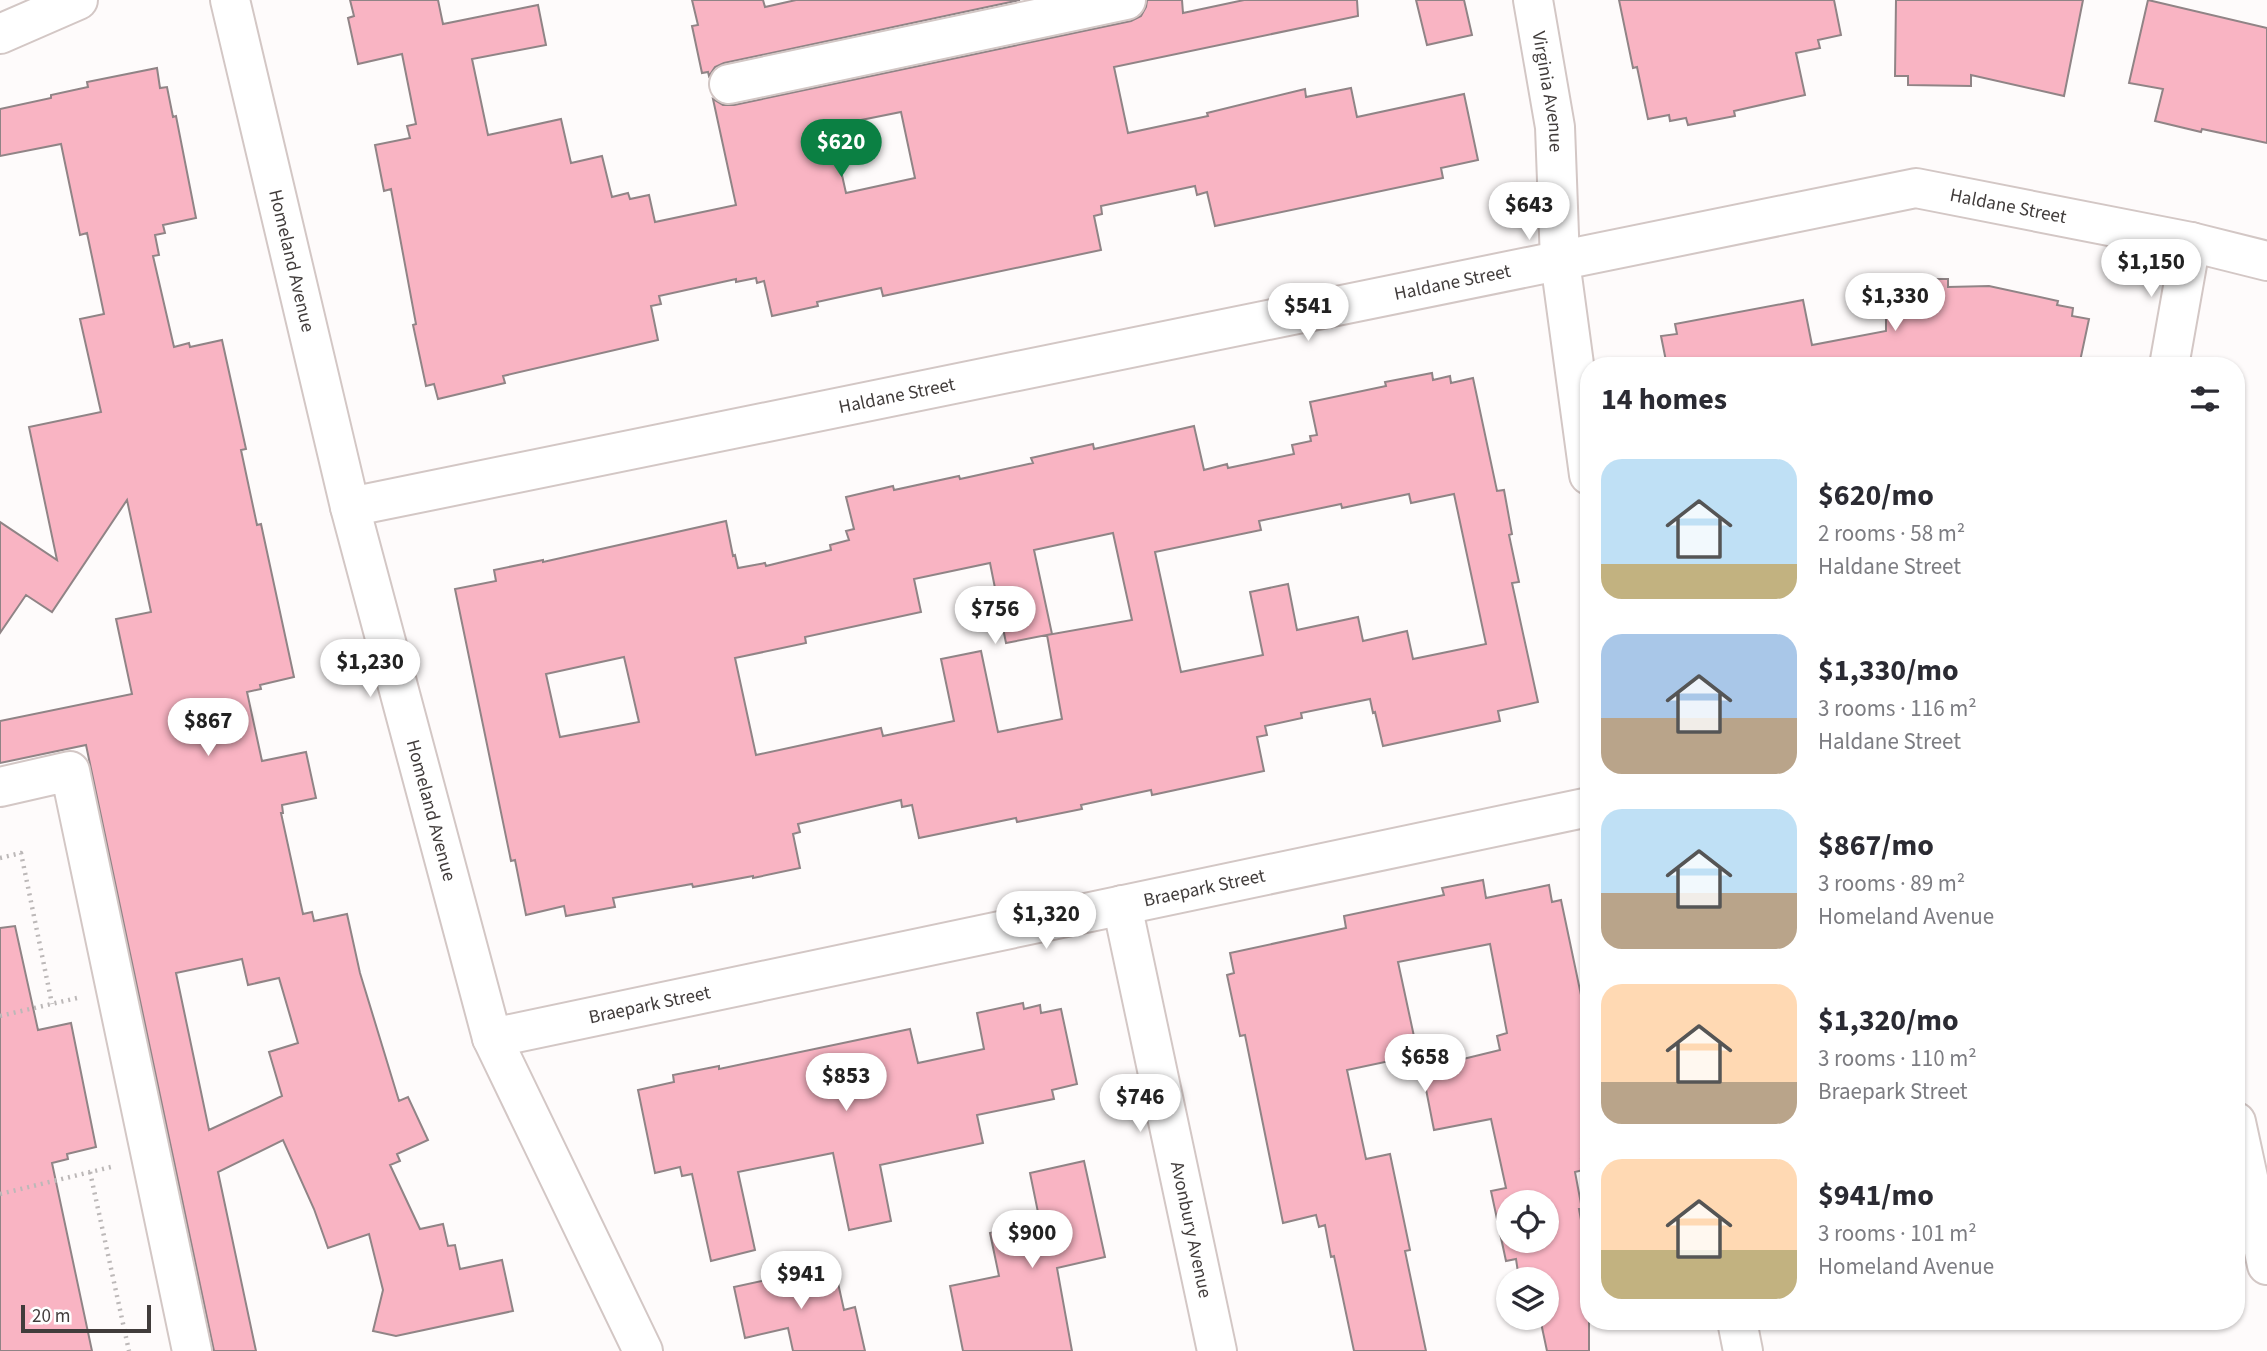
<!DOCTYPE html>
<html lang="en">
<head>
<meta charset="utf-8">
<style>
	:root { --surface:#fff; --page:#f2f2f3; --text:#2b2b33; --muted:#7c7c81; --accent:#0b8043 }
	body { margin:0; font-family:"Source Sans 3",sans-serif; background:var(--page); color:var(--text); height:100vh; display:flex; flex-direction:column; font-size:26px; white-space:nowrap }
	* { box-sizing:border-box; margin:0 }
	p { font-size:23px; color:var(--muted) }
	.icon { flex:none; width:38px; height:38px; fill:none; stroke:currentColor; stroke-width:2; stroke-linecap:round; stroke-linejoin:round }
	.map { position:relative; flex:1; overflow:hidden }
	.panel { position:absolute; left:1580px; top:357px; width:665px; height:973px; display:flex; flex-direction:column; background:var(--surface); border-radius:28px; box-shadow:0 2px 5px #0004 }
	.panel>* { flex:none }
	.buttons { position:absolute; left:1496px; top:1190px; display:grid; gap:14px }
	.buttons a { display:grid; place-items:center; width:63px; height:63px; border-radius:50%; background:var(--surface); box-shadow:0 2px 5px #0004; font-size:35px }
	.scale { position:absolute; left:21px; bottom:18px; width:130px; box-sizing:border-box; padding-left:7px; border:4px solid #413c3b; border-top:0; font-size:19px; line-height:24px; white-space:nowrap; color:#413c3b; -webkit-text-stroke:5px #fff; paint-order:stroke }
	.price { position:absolute; translate:-50% -60px; padding:0 16px; border-radius:24px; background:#fff; color:#222; font-size:23px; line-height:46px; filter:drop-shadow(0 2px 4px #0008) }
	.price::after { content:''; position:absolute; left:50%; top:42px; width:21px; height:16px; margin-left:-10px; background:inherit; clip-path:polygon(0 0,100% 0,50% 100%) }
	.price.current { background:var(--accent); color:#fff }
	ul { padding:0; list-style:none }
	li { display:flex; align-items:center; gap:21px; height:175px; padding:0 21px }
	li span { display:grid; place-items:center; flex:none; width:196px; height:140px; border-radius:21px; color:#555 }
	li>.icon { margin-inline-start:auto }
	span .icon { width:84px; height:84px; fill:#fffc; stroke-width:1 }
	li b { font-size:30px }
	h2 { display:flex; justify-content:space-between; align-items:center; height:84px; padding:0 21px; font-size:30px }
	.map>svg:first-child { display:block }
	.building { fill:#f9b4c3; stroke:#908486; stroke-width:2; fill-rule:evenodd }
	.lines { fill:none; stroke-linecap:round; stroke-linejoin:round }
	.minor-casing { stroke:#d3c7c5; stroke-width:42 }
	.path { stroke:#bcb8b8; stroke-width:4.5; stroke-dasharray:2 5; stroke-linecap:butt }
	.minor { stroke:#fff; stroke-width:38 }
	.labels { text-anchor:middle; dominant-baseline:central; stroke-width:5; stroke-linejoin:round; paint-order:stroke }
	.street-label { font-size:19px; fill:#413c3b; stroke:#fff }
</style>
</head>
<body>
<div class="map">
<svg width="2267" height="1351" viewBox="0 0 2267 1351">
	<rect width="100%" height="100%" fill="#fefbfb"/>
	<!-- building -->
	<path class="building" d="M350,0h88l5,24 95,-19 8,40 -74,14 16,76 73,-16 10,44 31,-7 10,41 16,-4 2,6 19,-4 6,27 81,-17 -23,-106 10,6h11l397,-84 10,-5 5,-9 1,-7h35l1,13 61,-13h113l1,16 -244,51 14,66 80,-17 -1,-3 98,-24 1,8 45,-9 6,29 107,-23 14,66 -37,8 2,10 -228,48 -8,-34 -10,3 -2,-9 -94,20 1,8 -8,2 7,34 -218,46 -2,-8 -64,14 1,4 -46,10 -8,-35 -7,2 -1,-5 -20,4v-3l-77,17 2,8 -10,2 7,34 -155,36 2,7 -67,16 -4,-15 -8,2 -13,-61 3,-1 -25,-135 -7,2 -9,-46 35,-7 -3,-12 9,-2 -14,-70 -44,10 -10,-46 6,-2zM901,112l14,66 -69,15 -15,-67z
		M692,0h71l2,7 31,-7h224l-296,63 -9,4 -6,9 -1,-4 -6,1 -10,-47 6,-1z
		M1416,0h48l8,35 -45,10z
		M1619,0h215l7,35 -23,5 2,8 -24,5 9,42 -71,16 1,5 -47,9 -2,-7 -16,3 -1,-6 -21,4 -11,-52 -4,1z
		M1896,0h187l-19,96 -93,-21v11l-63,-1v-9h-13z
		M2148,0l119,28v115l-65,-14 -1,3 -46,-11 8,-32 -34,-6z
		M157,68l3,20 7,-1 6,30 3,-1 20,102 -33,7 2,8 -10,2 4,20 -6,1 21,91 15,-4 1,4 32,-7 24,109 -5,1 16,75 4,-1 33,153 -34,8 1,4 -14,3 15,69 44,-9 10,46 -34,7 1,8h-2l22,101 9,-2 2,9 33,-7 13,59 39,128 9,-4 20,43 -31,14 3,7 -10,4 30,64 23,-5 5,22 7,-1 5,24 42,-9 11,51 -117,25 -23,-5 10,-41 -14,-56 -41,14 -14,-39 -31,-69 -65,32 38,179h-42l-128,-606 -86,18v-42l132,-27 -16,-75 35,-7 -24,-112 -75,112 -26,-17 -26,38v-111l57,38 -28,-133 72,-15 -21,-93 24,-5 -17,-81 -7,2 -19,-91 -61,12v-47l51,-11v-3l37,-8 -1,-5zM242,959l6,26 31,-7 19,65 -29,9 13,44 -73,34 -33,-157z
		M1886,279h62v8l41,-1 69,15 -1,4 16,3 -1,8 17,3 -10,47h-412l-6,-30 16,-2 -2,-10 128,-24 9,45 74,-14z
		M1432,373l1,7 17,-4 1,7 22,-5 24,113 7,-1 8,44 -3,1 10,47 -7,1 26,119 -40,9 2,10 -117,25 -8,-34 -2,1 -3,-14 -69,14 1,5 -37,8 2,9 -10,2 7,34 -112,24 -1,-5 -70,15 1,4 -65,13 -1,-4 -97,20 -7,-33 -10,2 -1,-7 -103,24 2,8 -7,2 7,34 -47,10v-2l-60,11 -1,-3 -79,14 2,9 -49,9 -2,-10 -38,9 -11,-55 -4,1 -56,-272 41,-8 -2,-11 49,-10v2l183,-41 7,35 2,-1 3,13 27,-5 1,3 65,-16 -1,-5 19,-5 -3,-9 8,-2 -8,-32 47,-11 1,4 65,-14 1,3 73,-16 -2,-5 62,-14 1,5 100,-23 10,44 23,-6 1,4 66,-14 -2,-9 19,-4 -1,-5 7,-1 -7,-33 76,-16 -1,-4zM1409,494l2,9 43,-9 32,150 -73,15 -6,-28 -44,10 -5,-24 -61,13 -9,-46 -38,8 13,63 -82,17 -26,-120 106,-22 -2,-9 82,-17 1,4zM1113,533l19,87 -85,15 15,84 -64,13 -17,-81 -40,8 13,62 -71,15 -2,-8 -125,27 -21,-97 71,-15 -1,-6 116,-25 -7,-33 76,-16 16,80 46,-9 -18,-84zM624,657l15,65 -79,15 -14,-63z
		M1483,880l3,18 63,-13 3,17 9,-2 28,133v124l-8,2 2,11 -8,2 7,37h-3l10,55v87h-42l-7,-33h7v-39h-28l-3,-20 -10,2 -15,-70 15,-3 -15,-69 -57,11 -12,-61 78,-19 -3,-14 10,-3 -17,-89 -92,18 20,93 -71,15 19,89 24,-5 20,96 -5,1 21,100h-72l-20,-95 -3,1 -6,-32 -6,2 -3,-12 -33,8 -38,-188 -5,1 -13,-61 7,-2 -4,-20 116,-25 -2,-12 100,-21 -2,-7zM1508,1202h39v39h-39z
		M15,926l23,104 33,-7 25,124 -29,7 1,5 -16,4 40,188h-92v-423z
		M1023,1003l1,6 16,-4 1,8 20,-4 16,75 -25,6 2,9 -77,16 6,28 -103,22 11,56 -42,9 -16,-77 -95,19 17,78 -44,11 -19,-87 -10,2 -2,-9 -25,6 -17,-83 36,-8 -1,-7 46,-9v3l191,-40 8,34 66,-14 -7,-36z
		M1084,1161l21,96 -48,11 15,83h-109l-13,-65 49,-10 -9,-43 50,-11 -10,-49z
		M834,1265l10,45 11,-3 10,44h-72l-5,-23 -43,10 -11,-51z"/>
	<g class="lines">
		<!-- minor casing -->
		<g class="minor-casing">
			<g id="minor">
				<path id="s1" d="M230,0l120,507 142,531 151,313"/>
				<path id="s2" d="M1533,0l22,127 5,134 29,214"/>
				<path d="M0,34l78,-34"/>
				<path d="M729,84l397,-84"/>
				<path d="M2169,366l22,-124"/>
				<path id="s3" d="M350,507l1566,-319 275,54 76,19"/>
				<path d="M0,787l70,-16 122,580"/>
				<path id="s4" d="M1122,905l95,446"/>
				<path id="s5" d="M492,1038l1097,-231"/>
				<path d="M2236,1122l31,143"/>
				<path d="M1737,1321l6,30"/>
			</g>
		</g>
		<!-- path -->
		<path class="path" d="M0,858l21,-5 31,151
			M0,1016l77,-18
			M90,1172l39,179
			M0,1194l111,-27"/>
		<!-- minor -->
		<use href="#minor" class="minor"/>
	</g>
	<g class="labels">
		<!-- street labels -->
		<g class="street-label">
			<text stroke="none"><textPath href="#s2" startOffset="93">Virginia Avenue</textPath></text>
			<text stroke="none"><textPath href="#s3" startOffset="1692">Haldane Street</textPath></text>
			<text stroke="none"><textPath href="#s1" startOffset="268">Homeland Avenue</textPath></text>
			<text stroke="none"><textPath href="#s3" startOffset="1125">Haldane Street</textPath></text>
			<text stroke="none"><textPath href="#s3" startOffset="558">Haldane Street</textPath></text>
			<text stroke="none"><textPath href="#s1" startOffset="835">Homeland Avenue</textPath></text>
			<text stroke="none"><textPath href="#s5" startOffset="728">Braepark Street</textPath></text>
			<text stroke="none"><textPath href="#s5" startOffset="161">Braepark Street</textPath></text>
			<text stroke="none"><textPath href="#s4" startOffset="332">Avonbury Avenue</textPath></text>
		</g>
	</g>
</svg>
<div class="buttons">
<a><svg class="icon" aria-label="locate" viewBox="0 0 24 24"><circle cx="12" cy="12" r="6"/><path d="M12 2v4M12 18v4M2 12h4M18 12h4"/></svg></a>
<a><svg class="icon" aria-label="layers" viewBox="0 0 24 24"><path d="M12 4l9 5-9 5-9-5zM3 14l9 5 9-5"/></svg></a>
</div>
<div class="scale">20 m</div>
<b class="price current" style="left:841px;top:179px">$620</b>
<b class="price" style="left:1529px;top:242px">$643</b>
<b class="price" style="left:2151px;top:299px">$1,150</b>
<b class="price" style="left:1895px;top:333px">$1,330</b>
<b class="price" style="left:1308px;top:343px">$541</b>
<b class="price" style="left:995px;top:646px">$756</b>
<b class="price" style="left:370px;top:699px">$1,230</b>
<b class="price" style="left:208px;top:758px">$867</b>
<b class="price" style="left:1046px;top:951px">$1,320</b>
<b class="price" style="left:1425px;top:1094px">$658</b>
<b class="price" style="left:846px;top:1113px">$853</b>
<b class="price" style="left:1140px;top:1134px">$746</b>
<b class="price" style="left:1032px;top:1270px">$900</b>
<b class="price" style="left:801px;top:1311px">$941</b>
<section class="panel">
<h2>14 homes<svg class="icon" aria-label="filters" viewBox="0 0 24 24"><path d="M4 7h16M4 17h16"/><circle cx="9" cy="7" r="2"/><circle cx="15" cy="17" r="2"/></svg></h2>
<ul>
<li><span style="background:linear-gradient(#bfe0f5 75%,#c2b280 0)"><svg class="icon" aria-label="home" viewBox="0 0 24 24"><path d="M3 11l9-7 9 7M6 9v11h12V9"/></svg></span><div><b>$620/mo</b><p>2 rooms · 58 m²</p><p>Haldane Street</p></div></li>
<li><span style="background:linear-gradient(#a9c7e8 60%,#b9a48a 0)"><svg class="icon" aria-label="home" viewBox="0 0 24 24"><path d="M3 11l9-7 9 7M6 9v11h12V9"/></svg></span><div><b>$1,330/mo</b><p>3 rooms · 116 m²</p><p>Haldane Street</p></div></li>
<li><span style="background:linear-gradient(#bfe0f5 60%,#b9a48a 0)"><svg class="icon" aria-label="home" viewBox="0 0 24 24"><path d="M3 11l9-7 9 7M6 9v11h12V9"/></svg></span><div><b>$867/mo</b><p>3 rooms · 89 m²</p><p>Homeland Avenue</p></div></li>
<li><span style="background:linear-gradient(#ffd9b3 70%,#b9a48a 0)"><svg class="icon" aria-label="home" viewBox="0 0 24 24"><path d="M3 11l9-7 9 7M6 9v11h12V9"/></svg></span><div><b>$1,320/mo</b><p>3 rooms · 110 m²</p><p>Braepark Street</p></div></li>
<li><span style="background:linear-gradient(#ffd9b3 65%,#c2b280 0)"><svg class="icon" aria-label="home" viewBox="0 0 24 24"><path d="M3 11l9-7 9 7M6 9v11h12V9"/></svg></span><div><b>$941/mo</b><p>3 rooms · 101 m²</p><p>Homeland Avenue</p></div></li>
</ul>
</section>
</div>
</body>
</html>
